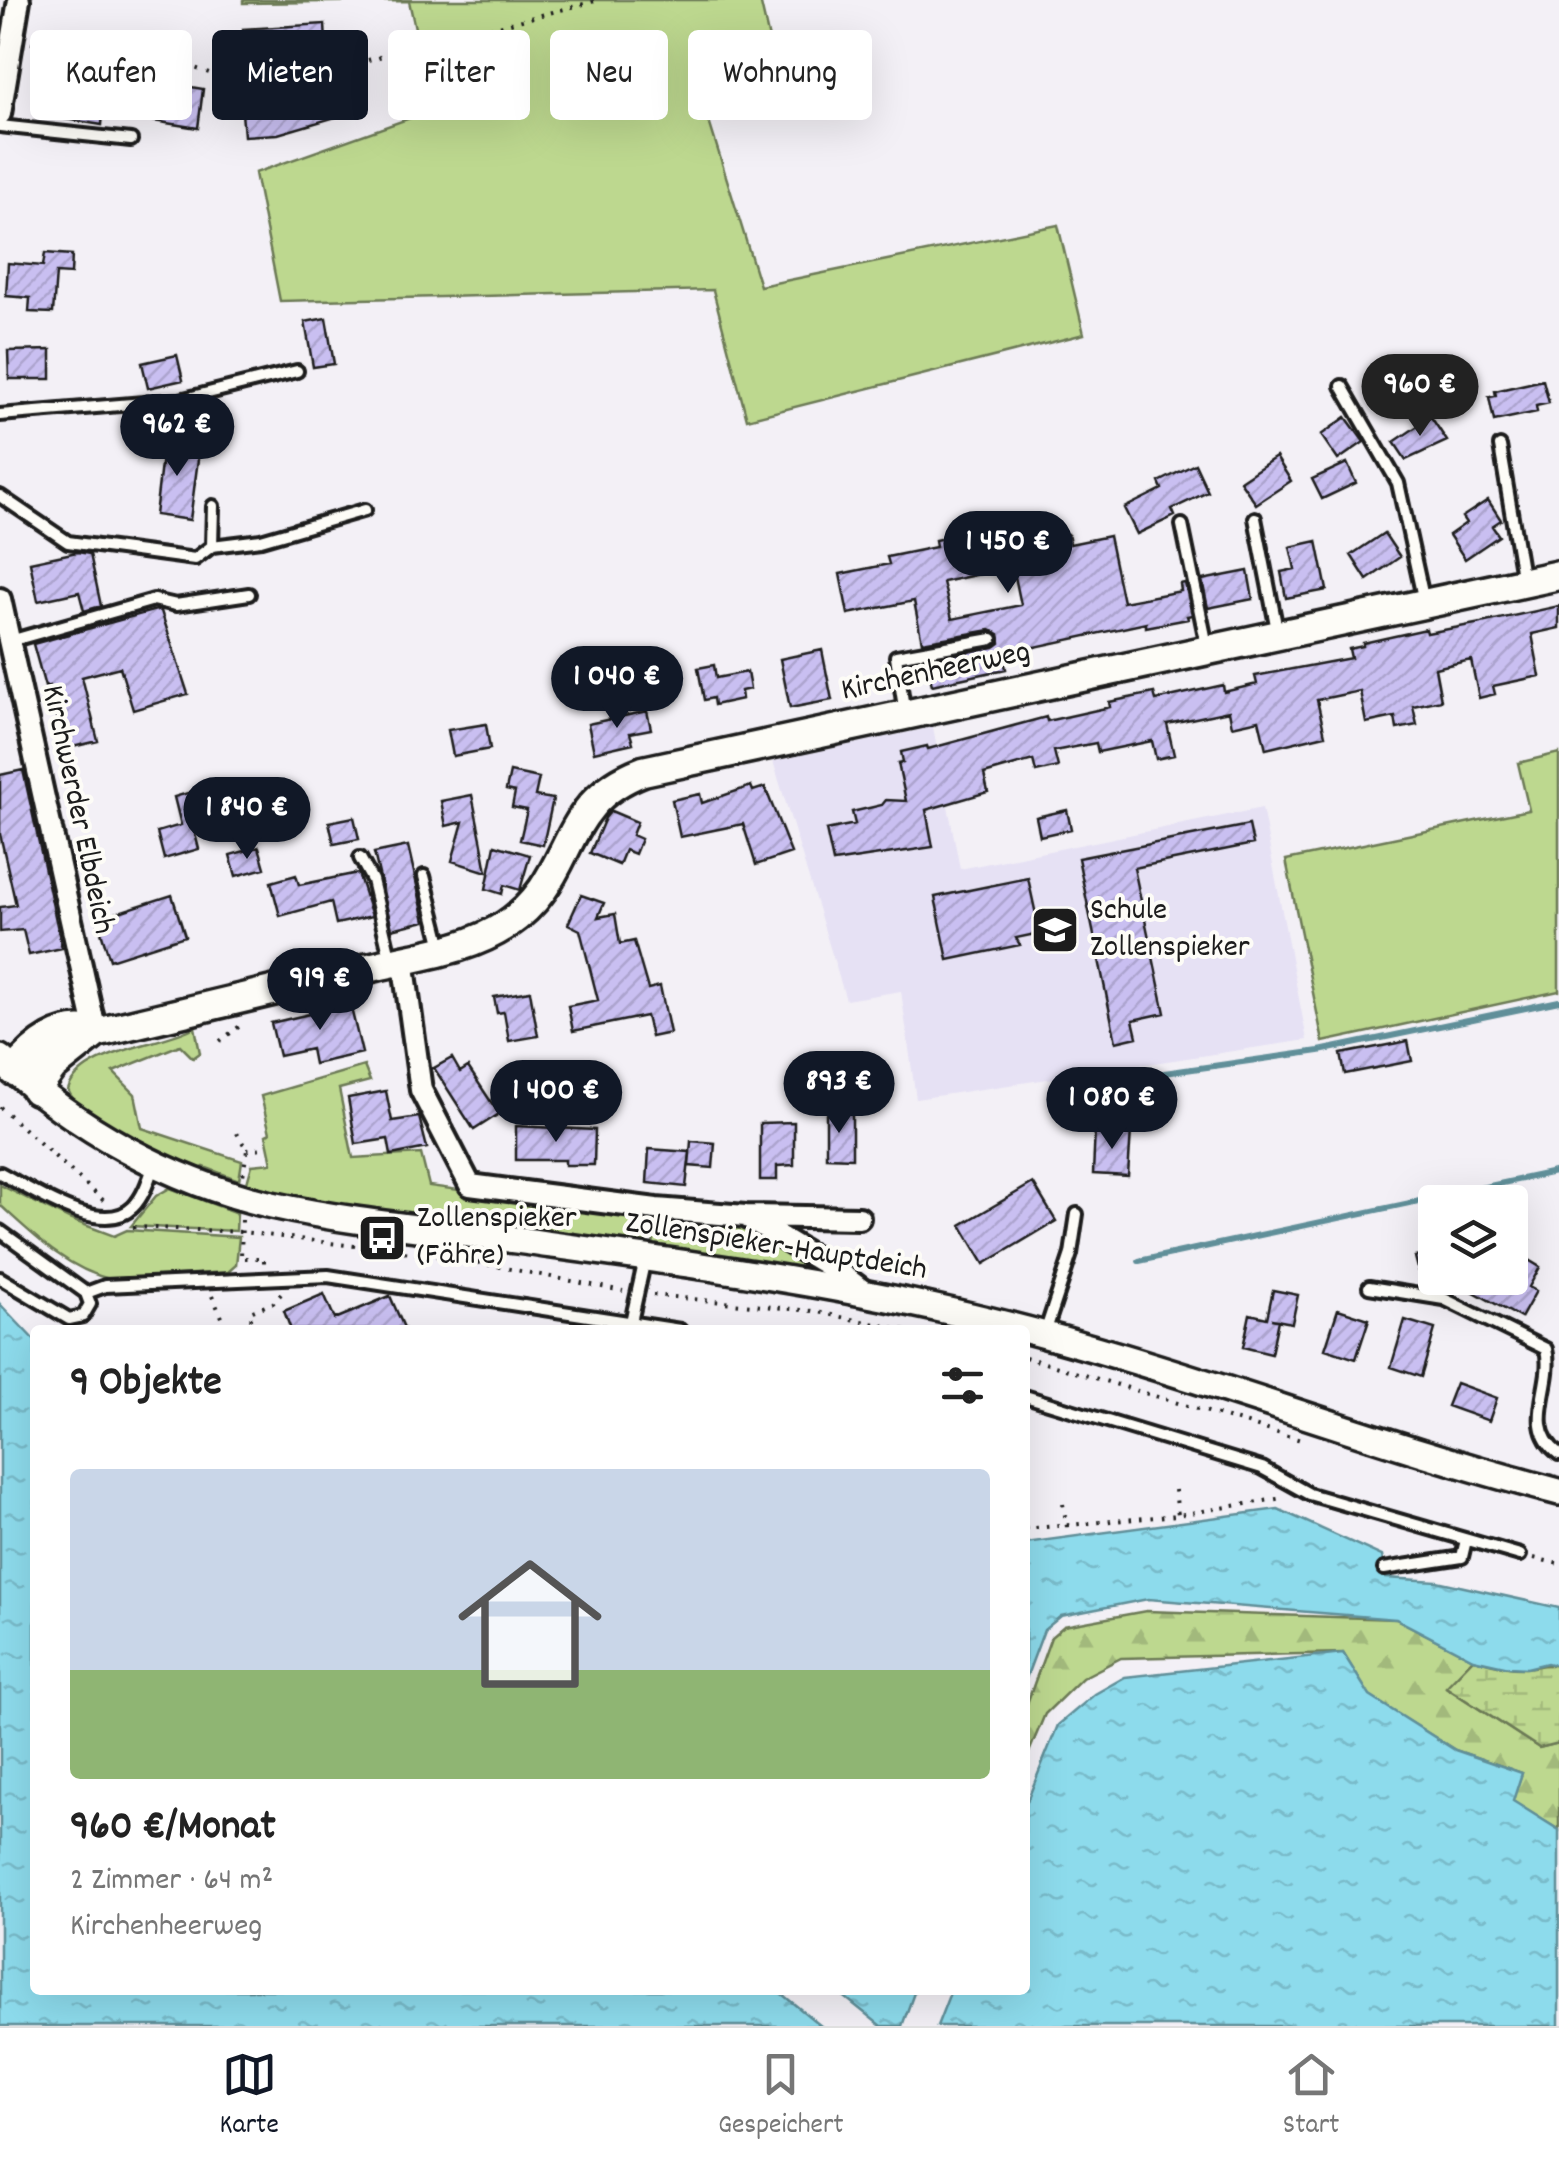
<!DOCTYPE html>
<html lang="de">
<head>
<meta charset="utf-8">
<style>
	:root { --surface:#fff; --page:#f2f2f2; --text:#222; --muted:#767676; --line:#e0e0e0; --accent:#111827 }
	body { margin:0; font-family:Dekko,sans-serif; background:var(--page); color:var(--text); height:100vh; display:flex; flex-direction:column; font-size:38px; white-space:nowrap }
	* { box-sizing:border-box; margin:0 }
	p { font-size:32px; color:var(--muted) }
	.icon { flex:none; width:55px; height:55px; fill:none; stroke:currentColor; stroke-width:2; stroke-linecap:round; stroke-linejoin:round }
	.map { position:relative; flex:1; overflow:hidden }
	.drawer { position:absolute; left:30px; top:1325px; width:1000px; height:670px; display:flex; flex-direction:column; background:var(--surface); border-radius:10px; box-shadow:0 10px 40px #0002 }
	.drawer>* { flex:none }
	.hud { position:absolute; left:30px; top:30px; width:1000px; height:90px; display:flex; gap:20px }
	.controls { position:absolute; left:1418px; top:1185px; display:grid; gap:20px }
	.controls a { display:grid; place-items:center; width:110px; height:110px; border-radius:10px; background:var(--surface); box-shadow:0 10px 40px #0002; font-size:50px }
	.price { position:absolute; translate:-50% -85px; padding:0 22px; border-radius:35px; background:var(--accent); color:#fff; font-size:32px; line-height:65px; filter:drop-shadow(0 2px 5px #0008) }
	.price::after { content:''; position:absolute; left:50%; top:60px; width:30px; height:22px; margin-left:-15px; background:inherit; clip-path:polygon(0 0,100% 0,50% 100%) }
	.price.active { background:#222; color:#fff }
	ul { padding:0; list-style:none }
	li { display:grid; align-content:center; gap:20px; height:530px; padding:0 40px }
	li span { display:grid; place-items:center; height:310px; border-radius:10px; color:#555 }
	li>.icon { margin-inline-start:auto }
	span .icon { width:180px; height:180px; fill:#fffc; stroke-width:1 }
	li b { font-size:42px }
	h2 { display:flex; justify-content:space-between; align-items:center; height:120px; padding:0 40px; font-size:42px }
	.chip { padding:0 35px; border-radius:10px; background:var(--surface); box-shadow:0 10px 40px #0002; font-size:35px; line-height:90px }
	.chip.active { background:var(--accent); color:#fff }
	.dock { display:flex; justify-content:space-around; align-items:center; height:140px; border-top:2px solid var(--line); background:var(--surface); font-size:28px; color:var(--muted) }
	.dock a { display:grid; justify-items:center; gap:5px }
	.dock .active { color:var(--accent) }
	.map>svg:first-child { display:block }
	.built { fill:#e6e1f4 }
	.green { fill:#bdd88f; stroke:#6c7a56; stroke-width:2.5 }
	.forest { fill:url(#forest-firs); stroke:#6c7a56; stroke-width:2.5 }
	.wetland { fill:url(#wetland-marsh); stroke:#6c7a56; stroke-width:2.5 }
	.water { fill:url(#water-ripples); stroke:#608f99; stroke-width:2.5 }
	.lines { fill:none; stroke-linecap:round; stroke-linejoin:round }
	.stream { stroke:#608f99; stroke-width:6 }
	.building { fill:url(#building-hatch); stroke:#1c1c1c; stroke-width:2.5; fill-rule:evenodd }
	.service-casing { stroke:#1c1c1c; stroke-width:18 }
	.minor-casing { stroke:#1c1c1c; stroke-width:28 }
	.tertiary-casing { stroke:#1c1c1c; stroke-width:32 }
	.secondary-casing { stroke:#1c1c1c; stroke-width:35 }
	.path { stroke:#1c1c1c; stroke-width:4; stroke-dasharray:2.5 8; stroke-linecap:butt }
	.service { stroke:#fdfcf7; stroke-width:10 }
	.minor { stroke:#fdfcf7; stroke-width:20 }
	.tertiary { stroke:#fdfcf7; stroke-width:25 }
	.secondary { stroke:#fdfcf7; stroke-width:28 }
	.labels { text-anchor:middle; dominant-baseline:central; stroke-width:8; stroke-linejoin:round; paint-order:stroke }
	.street-label { font-size:32px; fill:#1c1c1c; stroke:#fdfcf7 }
	.poi-label { font-size:32px; fill:#1c1c1c; stroke:#fdfcf7; text-anchor:start }
</style>
</head>
<body>
<div class="map">
<svg width="1559" height="2026" viewBox="0 0 1559 2026">
	<defs>
		<pattern id="forest-firs" width="22" height="20" patternUnits="userSpaceOnUse" patternTransform="scale(2.5)"><rect width="22" height="20" fill="#bdd88f"/><path d="M5 1l3.5 6h-7zM16 11l3.5 6h-7z" fill="#a2b97b"/></pattern>
		<pattern id="wetland-marsh" width="20" height="14" patternUnits="userSpaceOnUse" patternTransform="scale(2.5)"><rect width="20" height="14" fill="#bdd88f"/><path d="M1 5h8M5 5V1M11 12h8M15 12V8" fill="none" stroke="#a2b97b"/></pattern>
		<pattern id="water-ripples" width="26" height="14" patternUnits="userSpaceOnUse" patternTransform="scale(2.5)"><rect width="26" height="14" fill="#8ddbec"/><path d="M2 4q2-2 4 0t4 0M15 11q2-2 4 0t4 0" fill="none" stroke="#79bbca"/></pattern>
		<pattern id="building-hatch" width="6" height="6" patternUnits="userSpaceOnUse" patternTransform="scale(2.5)"><rect width="6" height="6" fill="#c9bff1"/><path d="M-1 1l2-2M0 6l6-6M5 7l2-2" fill="none" stroke="#aca4ce"/></pattern>
	</defs>
	<rect width="100%" height="100%" fill="#f3f0f6"/>
	<filter id="ink" filterUnits="userSpaceOnUse"><feTurbulence type="fractalNoise" baseFrequency=".01" numOctaves="2"/><feDisplacementMap in="SourceGraphic" scale="20" xChannelSelector="R" yChannelSelector="G"/><feConvolveMatrix kernelMatrix="1 2 1 2 8 2 1 2 1" color-interpolation-filters="sRGB"/></filter>
	<g filter="url(#ink)">
		<!-- built -->
		<path class="built" d="M933,727l27,142 302,-61 45,232 -391,59 -15,-108 -55,9 -73,-239z"/>
		<!-- green -->
		<path class="green" d="M243,0h517l20,87 -77,15 57,184 298,-61 26,109 -337,85 -34,-129 -433,11 -25,-128 178,-63 -24,-109 -166,2z
			M1559,753v238l-236,51 -37,-182 243,-50 -11,-47z
			M195,1027l5,26 -7,5 -13,-13 -67,27 22,22 7,34 100,33 -3,19 -35,-13 -6,4c-32,-15 -117,-49 -130,-81 12,-39 94,-45 127,-63z
			M364,1066l6,15 -31,8 14,69 68,-4 8,32 220,30 -3,28 -309,-39 -73,-13 -17,-9 5,-18 20,-2 -6,-28 4,-2 -9,-37z
			M0,1185l69,34 45,17 13,-6 112,7 -3,28 -8,7 -118,7c-43,-10 -78,-45 -110,-74z
			M170,1188l67,25 -1,18 -105,-5 25,-30z
			M657,1218l87,9 82,48 -173,-29z"/>
		<!-- forest -->
		<path class="forest" d="M1146,1611l250,8 77,40 -26,29 92,60 20,-5v87l-47,-29 10,-28 -67,-23 -86,-54 -26,-43 -222,5 -39,20 -37,36 -20,48v-53l26,-72 13,-11z"/>
		<!-- wetland -->
		<path class="wetland" d="M1473,1659c17,4 35,10 52,9 12,-1 21,-5 34,-2v77l-20,5 -93,-61z"/>
		<!-- water -->
		<path class="water" d="M0,1304l35,37v649h742l44,36h-821z
			M1278,1509l104,47 4,22 51,3 122,27v58l-12,-3 -20,5 -18,-1 -36,-8 -77,-40 -248,-20 -87,17 -17,14 -19,51v-138z
			M1343,1653l27,43 85,54 67,23 -9,28 46,29v196h-622l14,-36h74v-184l33,-81 37,-31 30,-17z
			M836,1990h79l-13,36h-21z"/>
		<g class="lines">
			<!-- stream -->
			<path class="stream" d="M1073,1086l246,-35 240,-50
				M1139,1261l420,-90"/>
		</g>
		<!-- building -->
		<path class="building" d="M325,24l2,38 -81,5 -3,-38z
			M67,66l136,23 -5,39 -95,-15 -1,12 -43,-7z
			M327,82l9,35 -58,17 -34,2 -2,-23 45,-3 -4,-16z
			M45,253l27,2 -1,19 -15,-1 -3,40 -24,-1 1,-14 -24,-2 2,-33 35,3z
			M326,318l8,46 -21,3 -8,-45z
			M51,350v29h-42l-1,-28z
			M177,355l6,25 -35,8 -6,-25z
			M1543,380l6,23 -13,3 1,6 -43,9 -5,-24 7,-1 -1,-5z
			M1346,417l18,25 -26,18 -17,-25z
			M1431,417l16,24 -41,19 -12,-18z
			M164,439l36,5 -10,76 -35,-5z
			M1276,457l15,24 -35,23 -16,-23z
			M1347,463l9,20 -34,16 -10,-20z
			M1195,464l13,28 -36,17 3,7 -38,18 -13,-26 38,-19 -3,-7z
			M1488,500l13,20 -9,6 7,10 -34,23 -16,-24 17,-12 -4,-6z
			M983,530l4,17 81,-13 2,10 39,-8 14,66 58,-11 -1,-7 5,-1 7,32 -5,1 1,3 -42,8v-4l-143,31 3,15 -74,16 -6,-25 68,-13 6,-4 -1,-9 -9,-4 -68,12 -8,-41 -66,13 -8,-40 49,-10 -2,-7 49,-10 -1,-7zM1013,567l8,38 -69,14 -9,-37z
			M1384,533l16,24 -33,23 -16,-25z
			M1317,541l10,49 -41,8 -5,-26 14,-3 -5,-22z
			M77,552l13,2 11,52 -17,5 -5,-19 -41,9 -8,-39z
			M1248,571l5,28 -45,9 -6,-28z
			M1559,606v22l-27,6 8,42 -47,10 2,8 -16,4 -8,-38 -36,8 6,32 -28,6 4,19 -20,4 -2,-12 -29,6 -6,-32 -43,9 8,35 -59,14 -7,-29 -27,6 -3,-15 -62,13 7,31 -18,4 -4,-18 -54,11 -2,-9 -42,8 4,16 -22,5 -3,-12 -49,14 4,18 -62,18 7,37 -100,15 -7,-32 29,-6 -3,-12 30,-7 4,-5 20,1 -8,-38 5,-1 -2,-10 26,-6 1,3 118,-32 1,4 63,-14 -1,-5 45,-9 2,7 67,-15 1,7 33,-8 -2,-8 96,-18 -2,-9 14,-3v-3l63,-14 1,4 54,-10z
			M156,610l5,1 27,83 -55,16 -13,-43 -38,10 16,64 -34,8 -15,-63 -4,1 -12,-43z
			M822,650l10,50 -42,8 -10,-49z
			M714,665l2,13 31,-6 3,17 -9,2 1,8 -28,6 -1,-7 -9,2 -6,-32z
			M647,711l4,18 -21,4 3,10 -39,9 -6,-28z
			M486,724l4,25 -37,7 -5,-26z
			M23,770l39,178 -33,7 -6,-25 -23,2v-25l16,-2 -16,-71v-59z
			M510,772l29,6 -4,18 18,3 -10,46 -23,-5 7,-30 -15,-3 3,-15 -9,-2z
			M751,786l2,5 12,-4 26,66 -35,12 -13,-41 -63,13 -8,-37 28,-6 2,9z
			M208,787l8,28 -24,7 7,27 -35,10 -7,-27 24,-7 -7,-28z
			M472,795l9,44 6,33 -35,-11 11,-39 -17,4 -5,-25z
			M1067,810l4,19 -31,7 -4,-19z
			M611,811l26,11 -5,13 9,4 -6,15 -10,-4 -6,15 -29,-12 15,-35z
			M354,817l5,22 -25,5 -5,-22z
			M1249,825l4,19 -119,24 31,145 -32,7 4,17 -21,5 -38,-184z
			M495,845l35,10 -10,35 -16,-5 -2,9 -16,-5z
			M408,846l17,75 -33,8 -18,-76z
			M259,847l6,21 -29,8 -6,-21z
			M358,873l14,43 -36,8 -5,-22 -51,14 -9,-34 25,-7 3,10z
			M1028,878l12,55 -24,5 4,7 -72,15 -13,-63z
			M172,895l13,41 -75,24 -13,-41z
			M581,895l23,8 -6,14 17,-3 5,30 14,-3 14,48 12,-3 10,47 -19,4 -5,-21 -73,15 -5,-25 30,-6 -18,-70 -12,-6z
			M530,991l8,45 -29,5 -5,-29 -7,1 -3,-16z
			M345,999l1,5h4l12,49 -48,11 -3,-15 -32,7 -8,-33 47,-11 -2,-6z
			M1408,1041l4,20 -67,13 -4,-20z
			M452,1058l8,14 8,-5 31,47 -25,16 -40,-62z
			M386,1091l6,30 27,-4 8,31 -36,7 -3,-16 -32,5 -8,-46z
			M852,1113v45l-26,-1v-43z
			M794,1122v43l-17,1v14h-17v-57z
			M516,1126l79,4 -1,35h-29v-5h-49z
			M1095,1128l36,2 -3,46 -35,-2z
			M691,1141l24,2 -2,25 -24,-2z
			M649,1149l41,3 -4,35 -39,-4z
			M1033,1183l23,38 -72,43 -23,-39z
			M1510,1249l30,18 -11,20 7,4 -15,27 -72,-40h61z
			M1435,1253v36l-12,-2 -8,-30z
			M1273,1290l25,5 -6,28 -21,-4 7,1 -7,34 -28,-7 7,-33 17,4z
			M324,1294l11,25 55,-23 15,34h-114l-7,-19z
			M1338,1309l31,10 -13,40 -31,-10z
			M1405,1320l30,9 -14,48 -30,-10z
			M1456,1383l41,15 -8,23 -42,-15z"/>
		<g class="lines">
			<!-- service casing -->
			<g class="service-casing">
				<path id="service" d="M0,126l131,14
					M1342,386l56,97 26,119
					M0,415l180,-15 117,-29
					M1500,446l23,136
					M0,496l68,46 127,17 17,-13 1,-40
					M1255,518l23,117
					M1182,525l25,121
					M212,546l49,-6 104,-30
					M10,641l144,-41 22,5 73,-11
					M905,714l-9,-58 96,-17
					M360,858l12,22 19,81
					M424,876l19,75
					M0,1173c31,16 102,65 133,34 11,-11 16,-28 21,-43
					M0,1231l86,62 4,11 -7,12 -14,3 -69,-41
					M1369,1287l75,12 102,50c9,37 -25,76 13,105
					M86,1293l19,-7 223,-10 352,54
					M631,1322l14,-63
					M1045,1333l26,-79 6,-40
					M1025,1396l237,72 47,26 211,61
					M1384,1569l78,-12 4,-17"/>
			</g>
			<!-- minor casing -->
			<g class="minor-casing">
				<path id="minor" d="M0,114l19,-114
					M0,599l96,434
					M403,959l18,131 49,95 186,24 90,7 113,2
					M747,1217l90,54 29,22"/>
			</g>
			<!-- tertiary casing -->
			<g class="tertiary-casing">
				<path id="tertiary" d="M0,1058c75,70 171,124 272,147 80,18 162,24 244,35 145,20 294,39 437,72 206,46 402,127 606,180"/>
			</g>
			<!-- secondary casing -->
			<g class="secondary-casing">
				<path id="secondary" d="M14,1071c21,-25 48,-48 82,-38 94,-22 188,-44 281,-67 44,-11 91,-16 129,-41 72,-48 49,-121 137,-154l916,-196
					M36,1090l17,-23 43,-34"/>
			</g>
			<!-- path -->
			<path class="path" d="M31,43l140,17 85,29 343,-89
				M220,1041l20,-15
				M0,1107l104,94
				M237,1133l10,17 -4,26
				M247,1150l16,-2
				M242,1220l-1,38h23v5
				M133,1227l109,5 217,27 164,32
				M653,1295l159,16 93,19
				M212,1296l16,34
				M253,1330l-3,-18 23,-9 8,-9
				M1025,1357l279,84
				M1175,1490l3,25
				M1063,1504l4,23
				M1025,1529l153,-14 105,-17
				M1534,1558l25,6"/>
			<!-- service -->
			<use href="#service" class="service"/>
			<!-- minor -->
			<use href="#minor" class="minor"/>
			<!-- tertiary -->
			<use href="#tertiary" class="tertiary"/>
			<!-- secondary -->
			<use href="#secondary" class="secondary"/>
		</g>
	</g>
	<!-- icons -->
	<defs>
		<g id="school-square" transform="scale(2.5)"><rect x="-9" y="-9" width="18" height="18" rx="4" fill="#1c1c1c" stroke="#fdfcf7"/><path d="M0-5L7-2L0 1L-7-2ZM-4 1L0 2.5L4 1V4Q0 6-4 4Z" fill="#fff"/></g>
		<g id="bus-square" transform="scale(2.5)"><rect x="-9" y="-9" width="18" height="18" rx="4" fill="#1c1c1c" stroke="#fdfcf7"/><path d="M-5-6H5V4H4V6H2V4H-2V6H-4V4H-5ZM-3.5-4V0h7V-4ZM-3.5 1.2v1.5H-2V1.2ZM2 1.2v1.5H3.5V1.2Z" fill="#fff"/></g>
	</defs>
	<g fill-rule="evenodd">
		<use href="#school-square" x="1055" y="930"/>
		<use href="#bus-square" x="382" y="1238"/>
	</g>
	<g class="labels">
		<!-- street labels -->
		<g class="street-label">
			<text transform="translate(936 673) rotate(-12)">Kirchenheerweg</text>
			<text transform="translate(76 810) rotate(78)">Kirchwerder Elbdeich</text>
			<text transform="translate(776 1248) rotate(9)">Zollenspieker-Hauptdeich</text>
		</g>
		<!-- poi labels -->
		<g class="poi-label">
			<text x="1090" y="912">Schule<tspan x="1090" dy="37">Zollenspieker</tspan></text>
			<text x="417" y="1220">Zollenspieker<tspan x="417" dy="37">(Fähre)</tspan></text>
		</g>
	</g>
</svg>
<div class="controls">
<a><svg class="icon" aria-label="layers" viewBox="0 0 24 24"><path d="M12 4l9 5-9 5-9-5zM3 14l9 5 9-5"/></svg></a>
</div>
<b class="price active" style="left:1420px;top:439px">960 €</b>
<b class="price" style="left:177px;top:479px">962 €</b>
<b class="price" style="left:1008px;top:596px">1 450 €</b>
<b class="price" style="left:617px;top:731px">1 040 €</b>
<b class="price" style="left:247px;top:862px">1 840 €</b>
<b class="price" style="left:320px;top:1033px">919 €</b>
<b class="price" style="left:839px;top:1136px">893 €</b>
<b class="price" style="left:556px;top:1145px">1 400 €</b>
<b class="price" style="left:1112px;top:1152px">1 080 €</b>
<div class="hud">
<a class="chip">Kaufen</a>
<a class="chip active">Mieten</a>
<a class="chip">Filter</a>
<a class="chip">Neu</a>
<a class="chip">Wohnung</a>
</div>
<section class="drawer">
<h2>9 Objekte<svg class="icon" aria-label="filters" viewBox="0 0 24 24"><path d="M4 7h16M4 17h16"/><circle cx="9" cy="7" r="2"/><circle cx="15" cy="17" r="2"/></svg></h2>
<ul>
<li><span style="background:linear-gradient(#c9d6e8 65%,#8fb573 0)"><svg class="icon" aria-label="home" viewBox="0 0 24 24"><path d="M3 11l9-7 9 7M6 9v11h12V9"/></svg></span><div><b>960 €/Monat</b><p>2 Zimmer · 64 m²</p><p>Kirchenheerweg</p></div></li>
</ul>
</section>
</div>
<nav class="dock">
<a class="active"><svg class="icon" aria-label="map" viewBox="0 0 24 24"><path d="M3 6l6-2 6 2 6-2v14l-6 2-6-2-6 2zM9 4v14M15 6v14"/></svg>Karte</a>
<a><svg class="icon" aria-label="saved" viewBox="0 0 24 24"><path d="M7 4h10v16l-5-4-5 4z"/></svg>Gespeichert</a>
<a><svg class="icon" aria-label="home" viewBox="0 0 24 24"><path d="M3 11l9-7 9 7M6 9v11h12V9"/></svg>Start</a>
</nav>
</body>
</html>
